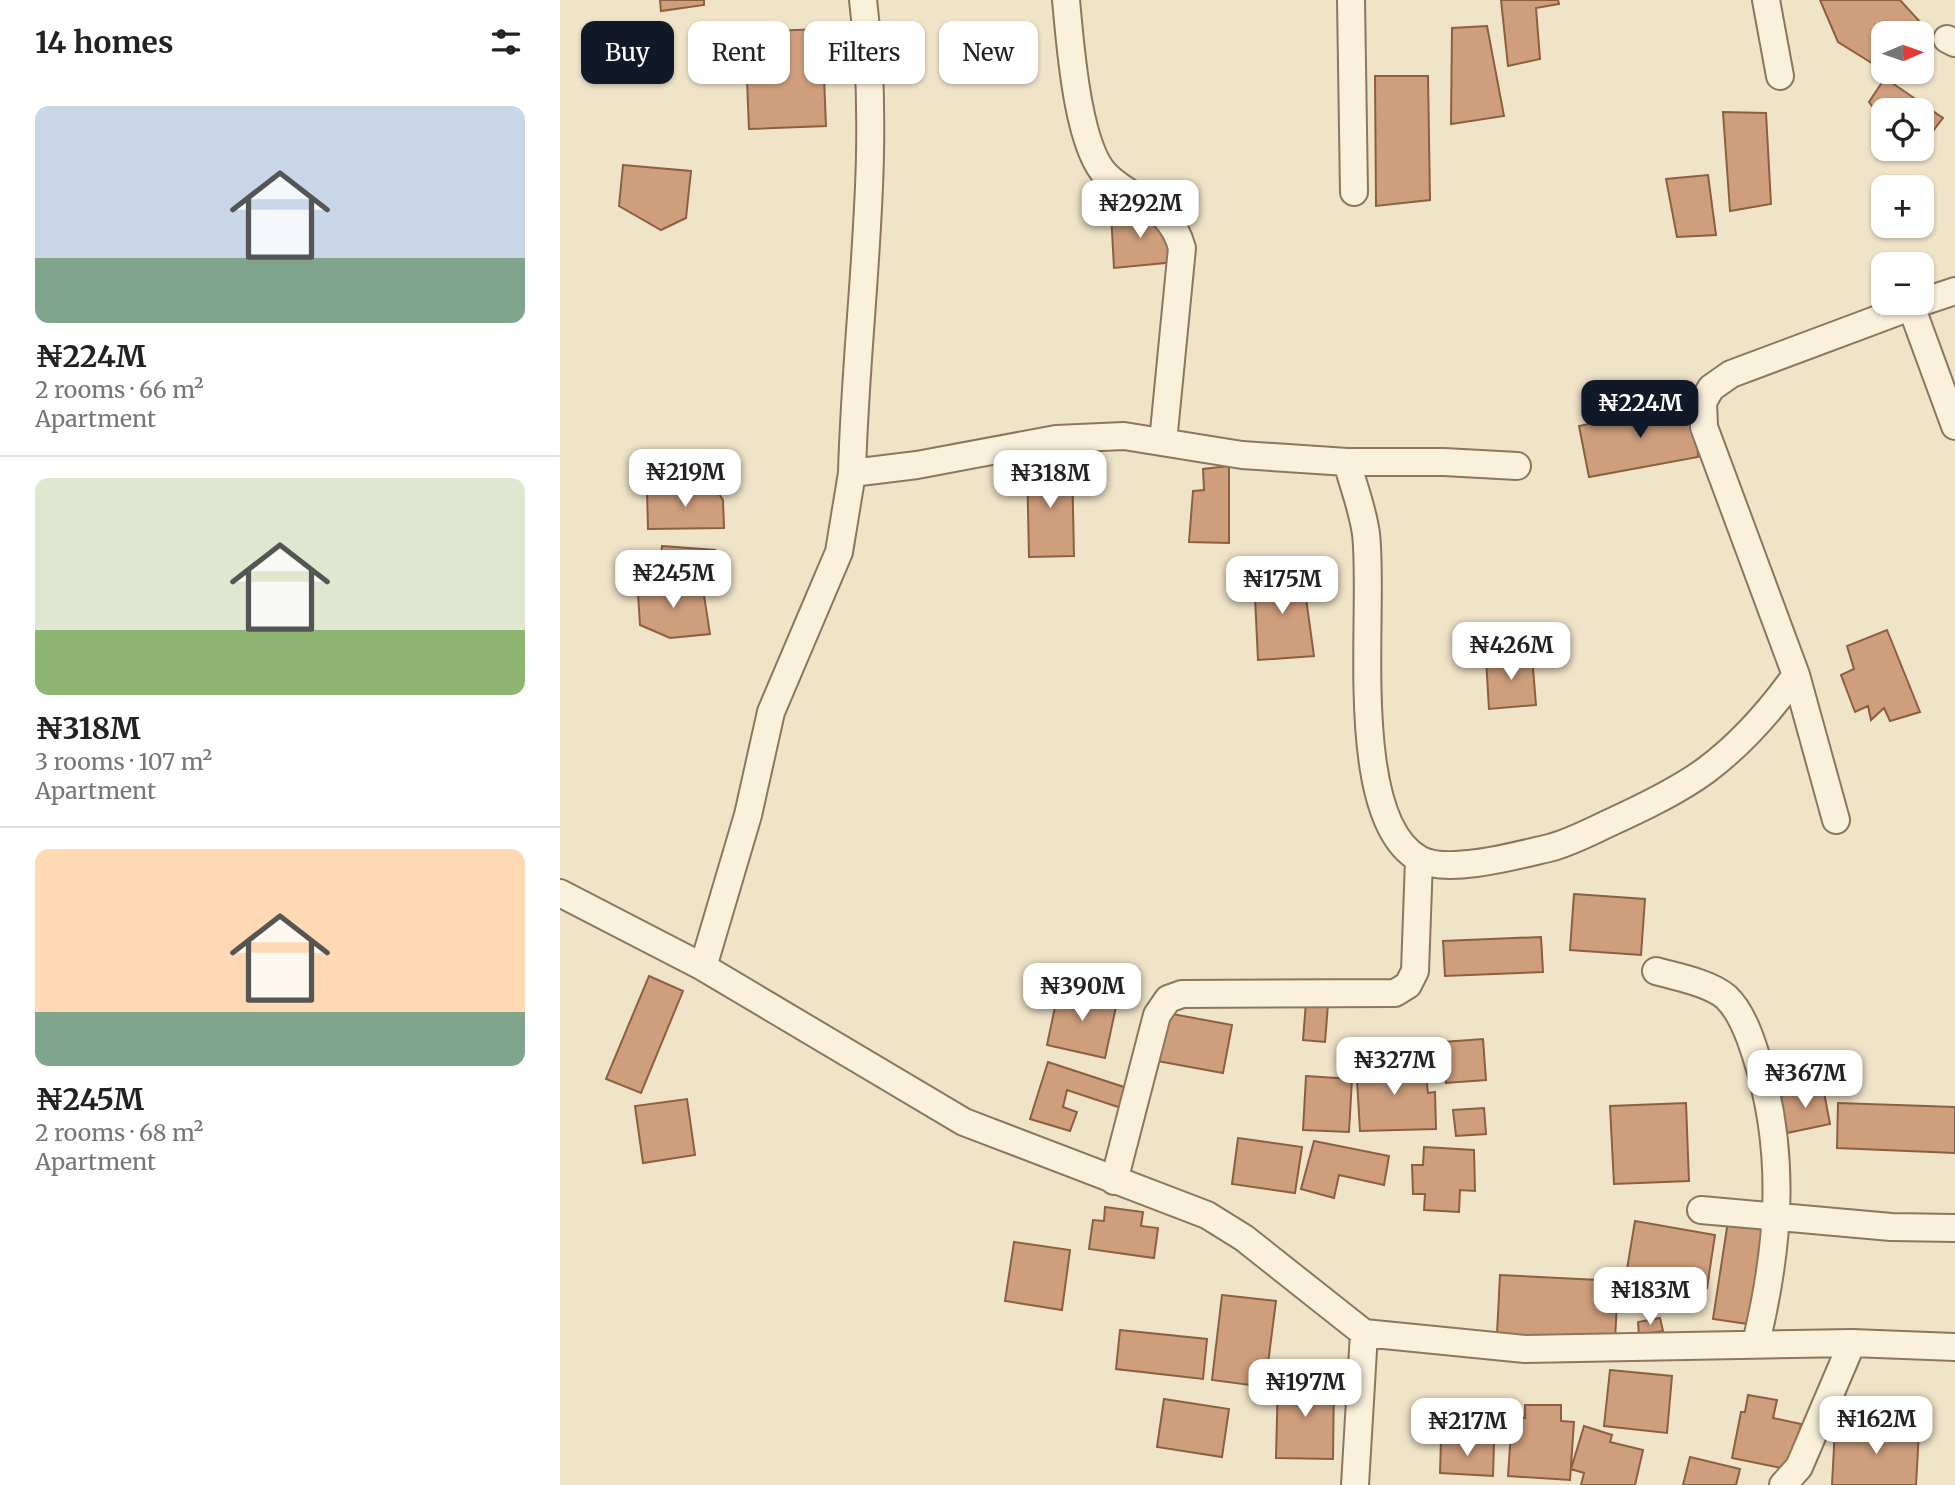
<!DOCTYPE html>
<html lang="en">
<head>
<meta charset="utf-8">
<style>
	:root { --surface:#fff; --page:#f6f6f6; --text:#222; --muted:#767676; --line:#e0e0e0; --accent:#111827 }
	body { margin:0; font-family:Merriweather,serif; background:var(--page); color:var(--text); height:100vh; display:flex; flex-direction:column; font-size:26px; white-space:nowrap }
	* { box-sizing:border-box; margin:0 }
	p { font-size:23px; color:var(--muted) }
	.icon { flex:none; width:38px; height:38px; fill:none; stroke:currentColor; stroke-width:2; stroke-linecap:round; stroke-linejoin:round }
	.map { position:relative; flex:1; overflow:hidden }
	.panel { display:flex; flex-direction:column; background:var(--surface); width:560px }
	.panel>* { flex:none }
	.top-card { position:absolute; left:21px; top:21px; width:665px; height:63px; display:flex; gap:14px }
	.needle { width:46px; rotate:88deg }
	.tools { position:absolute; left:1311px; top:21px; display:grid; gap:14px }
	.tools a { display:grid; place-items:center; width:63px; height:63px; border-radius:14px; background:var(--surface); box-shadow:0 2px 5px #0004; font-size:35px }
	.price { position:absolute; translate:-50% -60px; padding:0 16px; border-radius:14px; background:#fff; color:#222; font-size:23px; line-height:46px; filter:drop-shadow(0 2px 4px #0008) }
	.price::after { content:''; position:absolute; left:50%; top:42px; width:21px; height:16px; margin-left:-10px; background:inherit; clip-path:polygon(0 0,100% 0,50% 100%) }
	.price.selected { background:var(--accent); color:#fff }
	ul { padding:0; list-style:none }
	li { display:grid; align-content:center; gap:14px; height:371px; padding:0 35px }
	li+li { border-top:2px solid var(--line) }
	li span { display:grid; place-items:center; height:217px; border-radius:14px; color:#555 }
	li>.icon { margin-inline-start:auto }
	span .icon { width:126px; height:126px; fill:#fffc; stroke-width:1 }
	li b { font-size:30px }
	h2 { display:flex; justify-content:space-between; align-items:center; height:84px; padding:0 35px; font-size:30px }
	.chip { padding:0 24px; border-radius:14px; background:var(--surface); box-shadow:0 2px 5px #0004; font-size:24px; line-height:63px }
	.chip.selected { background:var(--accent); color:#fff }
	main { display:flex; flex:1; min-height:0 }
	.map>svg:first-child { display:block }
	.building { fill:#cf9f7d; stroke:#8d5f41; stroke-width:2 }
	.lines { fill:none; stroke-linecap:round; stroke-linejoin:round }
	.street-casing { stroke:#8d765c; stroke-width:30 }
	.street { stroke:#faf1dc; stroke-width:26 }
</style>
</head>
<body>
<main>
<section class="panel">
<h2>14 homes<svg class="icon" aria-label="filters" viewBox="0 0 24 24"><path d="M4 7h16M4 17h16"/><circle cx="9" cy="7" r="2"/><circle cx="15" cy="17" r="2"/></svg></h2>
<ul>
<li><span style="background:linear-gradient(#c9d6e8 70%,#7fa58c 0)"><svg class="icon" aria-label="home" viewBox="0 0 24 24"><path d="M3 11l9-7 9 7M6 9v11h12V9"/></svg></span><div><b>₦224M</b><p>2 rooms · 66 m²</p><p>Apartment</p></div></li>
<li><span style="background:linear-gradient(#dfe7d0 70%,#8fb573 0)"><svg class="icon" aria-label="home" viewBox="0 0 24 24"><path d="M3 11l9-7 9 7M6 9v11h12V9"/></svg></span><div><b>₦318M</b><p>3 rooms · 107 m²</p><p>Apartment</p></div></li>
<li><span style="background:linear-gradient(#ffd9b3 75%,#7fa58c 0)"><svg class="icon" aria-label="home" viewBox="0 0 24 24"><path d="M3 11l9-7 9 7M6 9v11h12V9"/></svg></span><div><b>₦245M</b><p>2 rooms · 68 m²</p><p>Apartment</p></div></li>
</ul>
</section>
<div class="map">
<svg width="1395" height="1485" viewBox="0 0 1395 1485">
	<rect width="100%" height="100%" fill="#f0e4c8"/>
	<!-- building -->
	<path class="building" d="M100,0h44v5l-43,6z
		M941,0h57l1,4 -23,4 4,51 -32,7z
		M1260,0h80l32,35 -10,12v-14h-39v37l-45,-28z
		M927,26l17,90 -53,8 1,-96z
		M262,29l4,97 -77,3 -4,-97z
		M815,76h53l2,124 -54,6z
		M1325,78l58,40 -21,27v-35h-39v11l-14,-19z
		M1163,112l43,1 5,91 -41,7z
		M1343,149h16l-9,10z
		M63,165l68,6 -5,47 -25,12 -42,-24z
		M1148,175l8,60 -39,2 -11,-58z
		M577,205l7,16 24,2 7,39 -61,6 -3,-55z
		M1134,402l4,55 -109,20 -10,-51z
		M512,462l2,94 -45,1 -2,-94z
		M669,466v77l-40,-1 4,-51 11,-1 -1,-21z
		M155,488l8,12 1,28 -76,1 -1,-40z
		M102,546l53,4 -1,34 -55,-4z
		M742,569l12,87 -56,4 -4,-84z
		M93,581l50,8 7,45 -40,4 -30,-13 -2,-31z
		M1327,630l33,82 -30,9 -6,-13 -13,12 -3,-14 -13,6 -14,-37 13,-6 -7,-23z
		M972,656l4,49 -47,4 -3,-50z
		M1014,894l71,5 -4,56 -71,-5z
		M981,937l2,35 -98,4 -2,-35z
		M89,976l34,15 -42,102 -35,-14z
		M499,988l58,14 -12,56 -58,-13z
		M746,1002l22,2 -3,38 -22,-2z
		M607,1013l65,12 -9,48 -66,-12z
		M923,1039l3,41 -40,3 -3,-41z
		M834,1047l4,30 28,-2 2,18 7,-1 1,37 -76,2 -3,-51 12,-1 -4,-28z
		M488,1062l79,26 -6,20 -54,-18 -4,17 14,5 -7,19 -40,-12z
		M746,1076l46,3 -3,53 -46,-2z
		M1263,1087l7,37 -43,9 -7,-37z
		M127,1099l8,56 -52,8 -8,-57z
		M1126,1103l3,78 -75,3 -4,-78z
		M1278,1103l117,4v46l-118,-5z
		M924,1108l2,26 -30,2 -3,-26z
		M678,1138l64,9 -7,46 -63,-9z
		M754,1141l75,15 -5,29 -45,-10 -5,23 -33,-9z
		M864,1147l50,3 1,41 -15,-1 -1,22 -35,-2 1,-16h-12l-1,-29h11z
		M545,1207l38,5 -2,14 17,2 -4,30 -65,-9 4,-29 11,1z
		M1075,1221l80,14 -8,53 -81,-13z
		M1168,1221l36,6 -16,97 -35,-5z
		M454,1242l56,8 -8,60 -57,-9z
		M940,1275l118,6 -3,60 -118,-7z
		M662,1295l54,6 -11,86 -53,-7z
		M1100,1318l3,13 -24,4 -1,-13z
		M560,1330l87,9 -4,40 -87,-10z
		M1050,1370l62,6 -5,57 -63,-7z
		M718,1378l56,1 -1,80 -57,-1z
		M1188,1395l29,5 -4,18 28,6 -10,46 -59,-12 9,-46h4z
		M604,1399l65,10 -7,48 -65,-10z
		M965,1405h36v16l13,1 -4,58 -62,-4 4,-59 13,1z
		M1346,1420v12h13l-3,53h-84l3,-57 42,2v-9z
		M1024,1426l28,9 -2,7 33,8 -8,35h-54l3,-12 -13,-4z
		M881,1439l53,3 -1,34 -53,-3z
		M1130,1457l50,12 -4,16h-53z"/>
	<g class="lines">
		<!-- street casing -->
		<g class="street-casing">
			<path id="street" d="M303,0c20,158 -7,316 -11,473l65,-8 139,-26 68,-3 118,19 105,7h97l73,4
				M506,0c4,41 11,148 41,176 30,29 62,26 75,72l-19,194
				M791,0l3,192
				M1206,0l14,76
				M1387,39l8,4
				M1362,302l33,-11
				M1351,306l44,120
				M787,462c6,23 16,48 19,72 9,75 -21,283 53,325 28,16 100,-4 130,-11 20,-5 39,-15 58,-24 33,-15 69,-32 98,-53 35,-26 66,-61 91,-96l-92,-248 -1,-25 8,-14 20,-14 190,-71
				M1236,675l40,145
				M0,893l143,74 261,155 243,93 37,23 120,95 161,16 327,-6
				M143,967l45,-152 23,-103 68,-160 13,-79
				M1096,971c21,6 54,12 70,26 16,15 25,42 31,62 30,95 22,188 -1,284
				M554,1181l43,-166 11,-16 14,-5 213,-1 13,-8 7,-14 4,-111
				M1141,1210l190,17 64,1
				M795,1485l9,-152
				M1223,1485l16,-18 53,-124 103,4"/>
		</g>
		<!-- street -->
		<use href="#street" class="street"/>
	</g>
</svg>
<div class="tools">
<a><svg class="needle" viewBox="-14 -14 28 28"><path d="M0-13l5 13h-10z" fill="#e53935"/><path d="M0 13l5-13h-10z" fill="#767676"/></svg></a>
<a><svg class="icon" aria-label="locate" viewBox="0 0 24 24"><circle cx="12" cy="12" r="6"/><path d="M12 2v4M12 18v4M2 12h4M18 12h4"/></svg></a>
<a>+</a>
<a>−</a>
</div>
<b class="price" style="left:580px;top:240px">₦292M</b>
<b class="price selected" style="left:1080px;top:440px">₦224M</b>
<b class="price" style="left:125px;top:509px">₦219M</b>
<b class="price" style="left:490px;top:510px">₦318M</b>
<b class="price" style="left:113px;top:610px">₦245M</b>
<b class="price" style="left:722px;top:616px">₦175M</b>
<b class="price" style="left:951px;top:682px">₦426M</b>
<b class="price" style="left:522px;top:1023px">₦390M</b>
<b class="price" style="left:834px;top:1097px">₦327M</b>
<b class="price" style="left:1245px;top:1110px">₦367M</b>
<b class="price" style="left:1090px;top:1327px">₦183M</b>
<b class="price" style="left:745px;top:1419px">₦197M</b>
<b class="price" style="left:1316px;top:1456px">₦162M</b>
<b class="price" style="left:907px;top:1458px">₦217M</b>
<div class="top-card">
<a class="chip selected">Buy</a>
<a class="chip">Rent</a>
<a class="chip">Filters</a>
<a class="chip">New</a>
</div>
</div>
</main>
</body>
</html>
